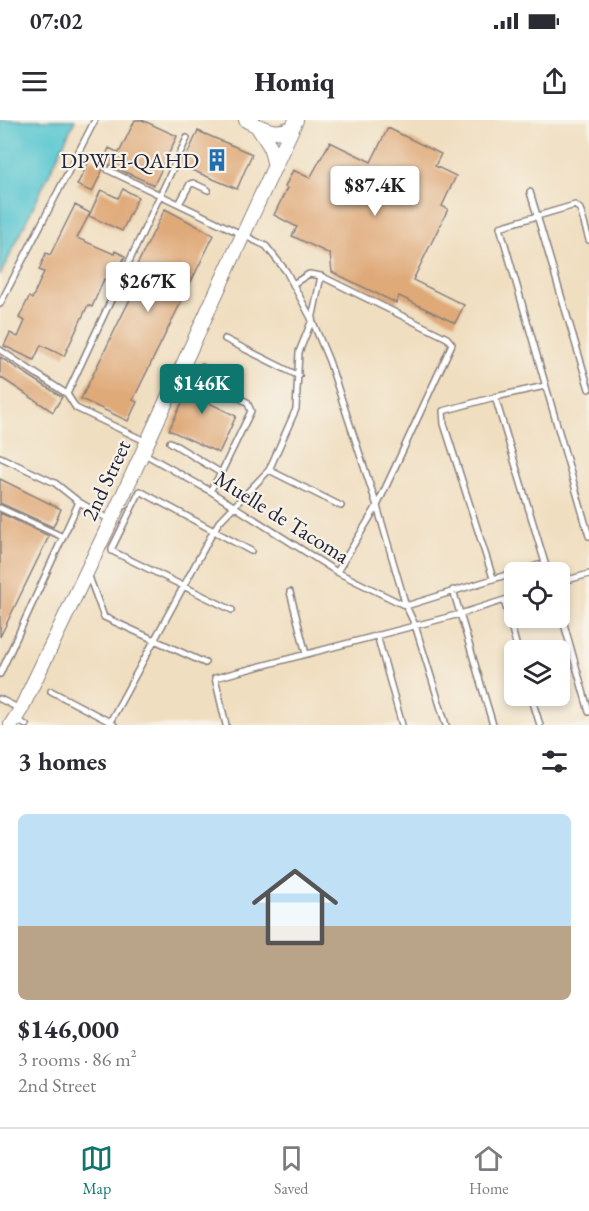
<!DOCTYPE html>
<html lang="en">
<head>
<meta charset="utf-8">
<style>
	:root { --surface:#fff; --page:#f2f2f3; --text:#2b2b33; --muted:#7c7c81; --line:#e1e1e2; --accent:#0f766e }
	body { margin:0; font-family:"EB Garamond",serif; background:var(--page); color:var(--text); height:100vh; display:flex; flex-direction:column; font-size:22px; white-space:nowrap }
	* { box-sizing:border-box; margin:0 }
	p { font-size:20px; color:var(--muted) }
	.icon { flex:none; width:33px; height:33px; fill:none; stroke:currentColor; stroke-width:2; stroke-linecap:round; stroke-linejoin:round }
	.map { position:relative; height:605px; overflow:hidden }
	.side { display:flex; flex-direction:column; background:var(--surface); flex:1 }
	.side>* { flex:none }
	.fabs { position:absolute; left:504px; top:442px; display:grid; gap:12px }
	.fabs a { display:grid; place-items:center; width:66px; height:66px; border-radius:9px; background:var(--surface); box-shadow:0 3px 9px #0003; font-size:30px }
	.price { position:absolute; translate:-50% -51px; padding:0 14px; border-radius:6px; background:#fff; color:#222; font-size:20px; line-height:39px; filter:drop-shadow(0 2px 3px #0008) }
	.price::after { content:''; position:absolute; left:50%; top:36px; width:18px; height:14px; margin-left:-9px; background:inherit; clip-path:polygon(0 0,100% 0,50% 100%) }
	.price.active { background:var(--accent); color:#fff }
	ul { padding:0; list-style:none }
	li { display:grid; align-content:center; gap:12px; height:318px; padding:0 18px }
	li span { display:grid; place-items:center; height:186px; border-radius:9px; color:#555 }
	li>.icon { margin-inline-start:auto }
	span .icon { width:108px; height:108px; fill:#fffc; stroke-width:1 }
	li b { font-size:26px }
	h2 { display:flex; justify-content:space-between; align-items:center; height:72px; padding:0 18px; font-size:26px }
	.status { display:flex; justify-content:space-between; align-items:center; height:42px; padding:0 30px; background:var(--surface); direction:ltr }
	.status svg { height:16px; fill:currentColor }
	header { display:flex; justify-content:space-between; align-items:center; height:78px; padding:0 18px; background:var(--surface); font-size:27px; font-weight:800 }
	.tab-bar { display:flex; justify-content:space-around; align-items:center; height:84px; border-top:2px solid var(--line); background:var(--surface); font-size:16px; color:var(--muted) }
	.tab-bar a { display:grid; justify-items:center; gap:3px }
	.tab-bar .active { color:var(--accent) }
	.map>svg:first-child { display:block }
	.water { fill:#5cc8d2; stroke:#3f7586; stroke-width:1.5 }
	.building { fill:#dfa978 }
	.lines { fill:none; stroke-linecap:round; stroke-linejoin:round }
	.service-casing { stroke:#89807e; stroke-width:8 }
	.tertiary-casing { stroke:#89807e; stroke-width:16 }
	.service { stroke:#fff; stroke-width:5 }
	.tertiary { stroke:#fff; stroke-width:14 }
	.labels { text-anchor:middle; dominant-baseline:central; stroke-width:4.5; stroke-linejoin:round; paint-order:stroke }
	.poi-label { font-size:22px; fill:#22223b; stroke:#f7f3e8; text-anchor:end }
	.street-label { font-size:22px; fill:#22223b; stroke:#f7f3e8 }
</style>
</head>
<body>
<div class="status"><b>07:02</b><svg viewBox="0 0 49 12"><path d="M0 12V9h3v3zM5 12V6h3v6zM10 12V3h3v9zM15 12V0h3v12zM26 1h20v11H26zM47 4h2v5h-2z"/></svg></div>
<header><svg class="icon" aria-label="menu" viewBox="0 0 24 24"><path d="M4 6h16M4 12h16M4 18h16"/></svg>Homiq<svg class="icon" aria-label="share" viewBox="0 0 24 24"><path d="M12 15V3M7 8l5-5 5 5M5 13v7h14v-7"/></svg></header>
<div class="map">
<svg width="589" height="605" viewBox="0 0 589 605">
	<rect width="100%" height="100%" fill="#f7f3e8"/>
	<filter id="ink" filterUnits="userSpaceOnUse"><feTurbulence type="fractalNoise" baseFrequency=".0167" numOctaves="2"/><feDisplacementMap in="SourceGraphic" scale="12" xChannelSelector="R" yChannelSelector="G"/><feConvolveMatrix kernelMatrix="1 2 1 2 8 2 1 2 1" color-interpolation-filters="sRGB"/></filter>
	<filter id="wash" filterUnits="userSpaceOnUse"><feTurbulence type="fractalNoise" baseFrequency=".008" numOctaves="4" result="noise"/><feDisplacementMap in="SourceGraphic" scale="24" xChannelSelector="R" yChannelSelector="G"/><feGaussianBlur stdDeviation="1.35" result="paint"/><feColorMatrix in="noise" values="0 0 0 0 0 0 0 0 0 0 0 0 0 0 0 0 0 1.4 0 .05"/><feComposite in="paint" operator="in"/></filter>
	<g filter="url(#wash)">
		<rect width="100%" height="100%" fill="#f0dec0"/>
		<!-- water -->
		<path class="water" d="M0,0h75l-75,156z"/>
		<g id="blocks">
			<!-- building -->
			<path class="building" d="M135,0h7l35,16 -23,49 -51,-23 6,-14 10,5z
				M388,8l53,26 -6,12 21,10 -14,30 6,3 -35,71 51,25 -9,18 -56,-27 -3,7 -64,-31 -2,-18 -38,-18 5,-9 -23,-12 13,-27 -2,-1 8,-17 17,8 20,-36 41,20z
				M198,11l54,23 -15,35 -55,-23z
				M91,38l14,7 -13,27 -15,-7z
				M123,69l15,8 -16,34 -33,-15 12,-26 17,8z
				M75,85l15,8 -13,25 37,16 1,-3 10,5 -13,27 -8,-4 -12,28 -4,-2 -24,51 -23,-11 -7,15 -30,-14 6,-13 8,4 7,-16 -6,-3 10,-21 3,2 12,-27 -5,-2 7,-17 4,2z
				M165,89l49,26 -81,165 4,2 -9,19 -47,-22 53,-108 -5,-2 7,-14 -3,-2z
				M0,237l62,40 -9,15 -53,-35z
				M201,243l14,7 -14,29 35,17 -17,37 -50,-23z
				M0,359l61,30 -8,18 -53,-24z
				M0,393l49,23 -49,101z"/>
		</g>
	</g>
	<g filter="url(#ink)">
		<use href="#blocks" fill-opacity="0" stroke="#89807e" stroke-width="1.5"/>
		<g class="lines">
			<!-- service casing -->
			<g class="service-casing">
				<path id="service" d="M108,50l158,76 20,25 26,49 17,41 48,145 29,100 9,19 31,100
					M530,72l59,197
					M179,84l11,-20 3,-1 15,7
					M589,120l-9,-31 -5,-4 -75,22 89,309
					M293,164l16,-10 12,2 126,62 5,6 -75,162 -40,66
					M0,184l95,-184
					M225,219l74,37
					M0,230l67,44 9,14 71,34
					M545,266l-50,11 50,166
					M67,274l120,-256
					M170,322l51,31
					M143,333l67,38 127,81 69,34
					M0,337l55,26 24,19 31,18
					M269,350l72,36
					M210,371l11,-18 30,-62 -4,-9 -27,-14
					M0,388l63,29
					M88,454l16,43 101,46
					M493,458l-49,-154 -1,-13 52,-14
					M560,462l29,-8
					M453,470l40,135
					M290,472l16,62
					M504,480l14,51
					M406,486l139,-43 3,10
					M232,490l-120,-59v-3l28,-57 111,60
					M560,490l29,102
					M377,515l25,90
					M0,554l79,-172
					M51,571l59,31
					M531,576l9,29
					M0,579l20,10
					M15,599l11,6
					M114,605l-4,-3 103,-190 6,-10 50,-52 27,-61 3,-57 13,-32 9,-44
					M226,605l-11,-47 245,-64 54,-17"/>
			</g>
			<!-- tertiary casing -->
			<g class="tertiary-casing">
				<path id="tertiary" d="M246,0c16,8 30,17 47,7
					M257,6l13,20 5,20
					M11,605l10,-16 90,-188 185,-401"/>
			</g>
			<!-- service -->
			<use href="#service" class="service"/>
			<!-- tertiary -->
			<use href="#tertiary" class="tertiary"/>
		</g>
	</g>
	<!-- icons -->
	<defs>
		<g id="building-bare" transform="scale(1.8)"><path d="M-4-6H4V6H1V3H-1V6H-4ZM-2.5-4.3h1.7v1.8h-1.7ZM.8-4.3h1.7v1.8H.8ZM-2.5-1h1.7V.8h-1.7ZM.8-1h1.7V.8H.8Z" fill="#1f6fb2" stroke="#f7f3e8" stroke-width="2.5" paint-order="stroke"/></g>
	</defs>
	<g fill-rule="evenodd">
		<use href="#building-bare" x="217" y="40"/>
	</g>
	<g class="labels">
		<!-- poi labels -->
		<g class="poi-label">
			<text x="199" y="40">DPWH-QAHD</text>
		</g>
		<!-- street labels -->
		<g class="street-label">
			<text transform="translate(106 360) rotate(-65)">2nd Street</text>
			<text transform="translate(282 397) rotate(32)">Muelle de Tacoma</text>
		</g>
	</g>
</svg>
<div class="fabs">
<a><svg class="icon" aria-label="locate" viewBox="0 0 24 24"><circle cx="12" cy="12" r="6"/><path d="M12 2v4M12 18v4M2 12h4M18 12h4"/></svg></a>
<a><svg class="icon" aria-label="layers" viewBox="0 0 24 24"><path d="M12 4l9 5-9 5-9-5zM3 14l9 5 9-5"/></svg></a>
</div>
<b class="price" style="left:375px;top:97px">$87.4K</b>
<b class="price" style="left:148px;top:193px">$267K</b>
<b class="price active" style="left:202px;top:295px">$146K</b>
</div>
<section class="side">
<h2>3 homes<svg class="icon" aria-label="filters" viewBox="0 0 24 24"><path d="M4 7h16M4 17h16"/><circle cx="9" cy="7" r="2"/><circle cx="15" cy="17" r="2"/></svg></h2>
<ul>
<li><span style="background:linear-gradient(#bfe0f5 60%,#b9a48a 0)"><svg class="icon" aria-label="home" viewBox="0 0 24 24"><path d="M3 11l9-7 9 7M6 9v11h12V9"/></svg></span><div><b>$146,000</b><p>3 rooms · 86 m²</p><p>2nd Street</p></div></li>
</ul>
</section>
<nav class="tab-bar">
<a class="active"><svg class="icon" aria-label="map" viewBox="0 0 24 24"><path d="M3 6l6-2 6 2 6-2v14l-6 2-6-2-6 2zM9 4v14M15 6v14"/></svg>Map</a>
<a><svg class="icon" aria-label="saved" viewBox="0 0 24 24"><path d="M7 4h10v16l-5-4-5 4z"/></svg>Saved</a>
<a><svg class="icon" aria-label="home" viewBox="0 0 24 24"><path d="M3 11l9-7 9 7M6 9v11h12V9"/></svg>Home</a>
</nav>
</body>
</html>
